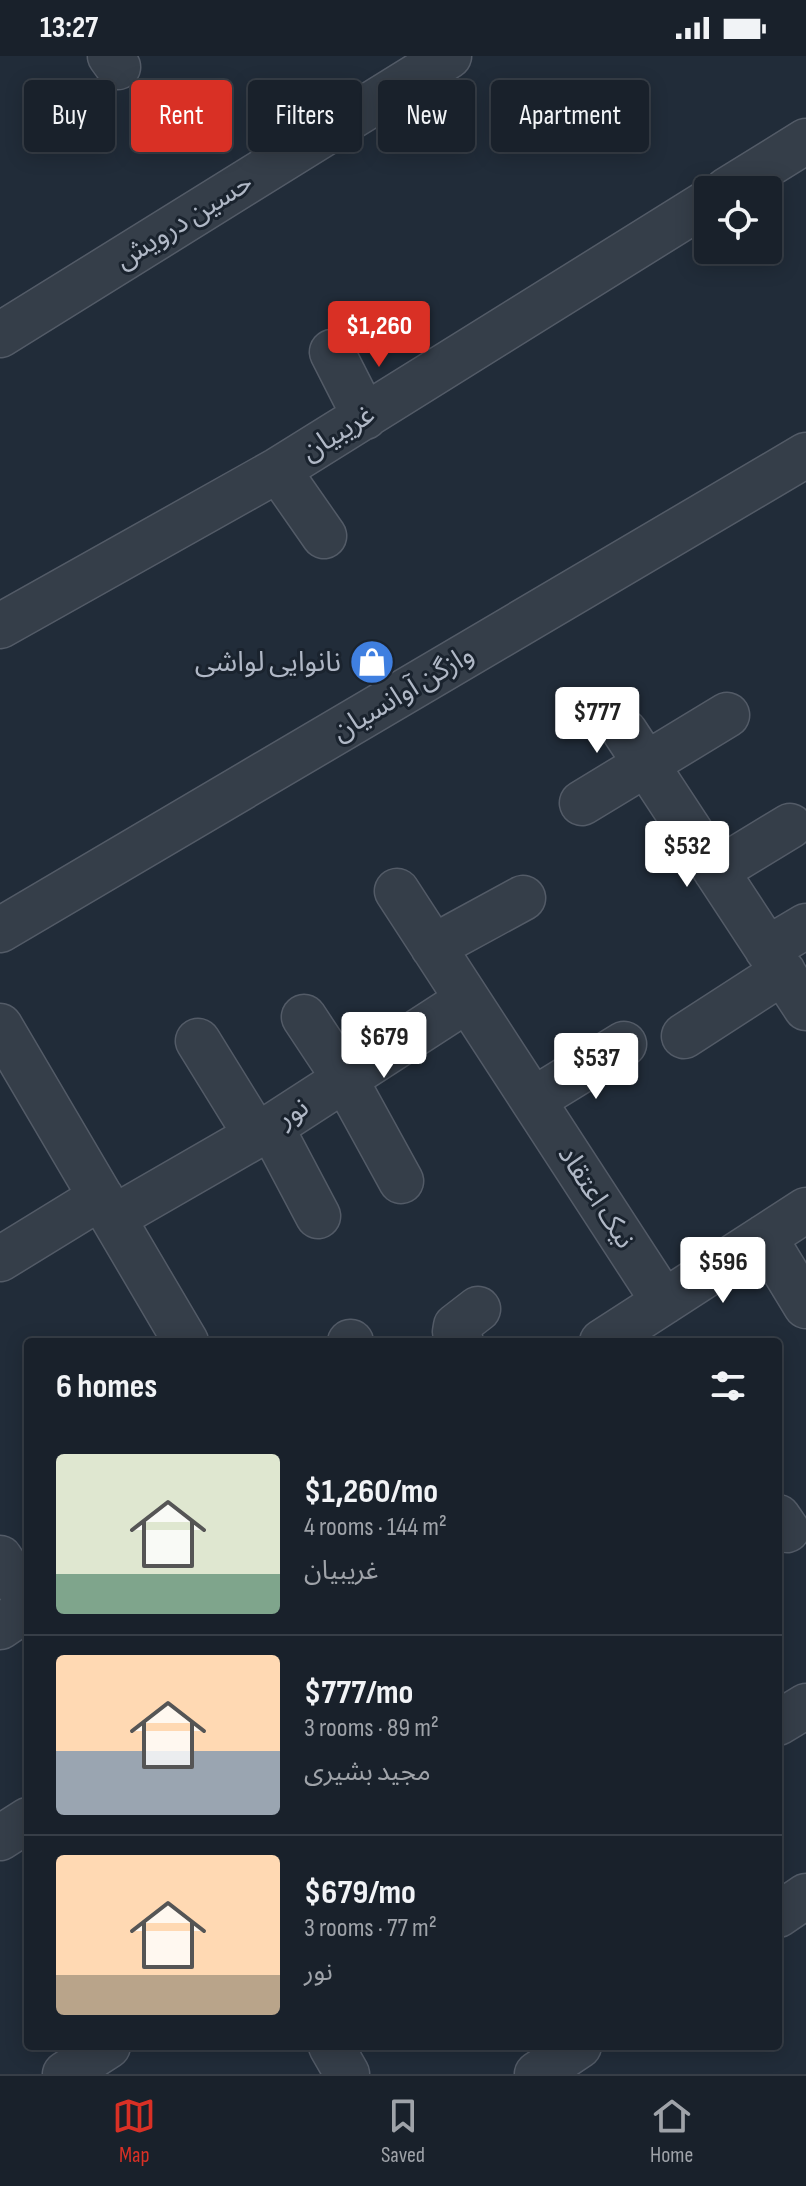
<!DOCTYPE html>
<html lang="en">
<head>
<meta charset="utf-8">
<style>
	:root { --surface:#19212b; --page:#262e37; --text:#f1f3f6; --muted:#9fa3a9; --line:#373e47; --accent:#d93025 }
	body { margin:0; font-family:"Sofia Sans Condensed","Noto Sans Arabic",sans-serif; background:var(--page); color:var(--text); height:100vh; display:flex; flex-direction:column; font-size:30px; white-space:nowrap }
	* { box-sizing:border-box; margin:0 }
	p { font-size:26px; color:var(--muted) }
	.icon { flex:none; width:44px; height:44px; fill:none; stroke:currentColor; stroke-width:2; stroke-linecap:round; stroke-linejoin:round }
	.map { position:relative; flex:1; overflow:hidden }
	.side { position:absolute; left:24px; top:1282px; width:758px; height:712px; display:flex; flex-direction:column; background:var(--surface); border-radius:8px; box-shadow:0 4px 20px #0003,0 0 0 2px var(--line) }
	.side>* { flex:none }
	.top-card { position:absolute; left:24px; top:24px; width:758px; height:72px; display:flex; gap:16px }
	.buttons { position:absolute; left:694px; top:120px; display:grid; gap:16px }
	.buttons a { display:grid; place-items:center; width:88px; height:88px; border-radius:8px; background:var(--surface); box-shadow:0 4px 20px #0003,0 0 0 2px var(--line); font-size:40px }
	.price { position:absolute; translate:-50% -68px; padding:0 18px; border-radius:8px; background:#fff; color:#222; font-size:26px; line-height:52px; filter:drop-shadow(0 2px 4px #0008) }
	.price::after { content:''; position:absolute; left:50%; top:48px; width:24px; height:18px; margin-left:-12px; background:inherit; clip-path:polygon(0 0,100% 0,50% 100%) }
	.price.current { background:var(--accent); color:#fff }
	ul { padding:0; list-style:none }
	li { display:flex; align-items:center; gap:24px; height:200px; padding:0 32px }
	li+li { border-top:2px solid var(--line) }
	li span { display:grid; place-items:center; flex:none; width:224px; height:160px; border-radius:8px; color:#555 }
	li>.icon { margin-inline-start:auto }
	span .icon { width:96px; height:96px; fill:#fffc; stroke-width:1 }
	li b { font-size:34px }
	h2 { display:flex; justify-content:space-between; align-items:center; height:96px; padding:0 32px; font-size:34px }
	.pill { padding:0 28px; border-radius:8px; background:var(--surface); box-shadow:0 4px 20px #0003,0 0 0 2px var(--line); font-size:28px; line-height:72px }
	.pill.current { background:var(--accent); color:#fff }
	.status { display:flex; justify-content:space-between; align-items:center; height:56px; padding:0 40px; background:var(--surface); direction:ltr }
	.status svg { height:22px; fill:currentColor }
	.dock { display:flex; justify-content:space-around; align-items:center; height:112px; border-top:2px solid var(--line); background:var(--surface); font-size:22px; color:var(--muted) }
	.dock a { display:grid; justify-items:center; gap:4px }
	.dock .current { color:var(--accent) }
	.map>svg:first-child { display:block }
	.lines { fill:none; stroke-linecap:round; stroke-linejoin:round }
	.minor-casing { stroke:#535b67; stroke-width:47 }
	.minor { stroke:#353e49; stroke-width:44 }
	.labels { text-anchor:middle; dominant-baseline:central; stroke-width:6; stroke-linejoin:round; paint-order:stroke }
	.street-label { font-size:28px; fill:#b0b8c6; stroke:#1a232e }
	.poi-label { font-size:28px; fill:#b0b8c6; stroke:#1a232e; text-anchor:end }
</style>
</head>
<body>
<div class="status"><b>13:27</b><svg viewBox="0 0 49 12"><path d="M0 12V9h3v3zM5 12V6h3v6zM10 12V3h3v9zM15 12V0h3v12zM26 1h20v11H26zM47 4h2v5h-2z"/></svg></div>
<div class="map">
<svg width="806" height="2018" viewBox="0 0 806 2018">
	<rect width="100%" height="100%" fill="#212c39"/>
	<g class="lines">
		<!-- minor casing -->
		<g class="minor-casing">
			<path id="minor" d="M110,0l8,11
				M727,134l79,-49
				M0,279l449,-279
				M332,296l33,65
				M278,414l46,66
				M0,570l278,-156 430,-268
				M625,676l181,276
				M582,747l145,-88
				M716,815l74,-45
				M397,835l267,411
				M0,874l806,-475
				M433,891l90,-49
				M767,893l39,-23
				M304,961l41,62 56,102
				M0,970l186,316
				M684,980l99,-64
				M198,985l58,94
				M533,1044l91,-56
				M271,1071l47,89
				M113,1162l158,-91 196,-127
				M764,1181l42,69
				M0,1203l101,-62
				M350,1286h1
				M461,1286l-6,-10 1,-6 22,-17
				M602,1286l204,-132
				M778,1461l9,13
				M0,1502l28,43
				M0,1571l28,-19
				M778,1667l28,-17
				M0,1782l28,-18
				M778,1859l28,-19
				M331,1990l16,28
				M65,2018l43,-28
				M537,2018l42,-28"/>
		</g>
		<!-- minor -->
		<use href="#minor" class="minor"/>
	</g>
	<!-- icons -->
	<defs>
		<g id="shop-disc" transform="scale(2.3)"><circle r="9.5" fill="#3f7fe0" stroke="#1a232e"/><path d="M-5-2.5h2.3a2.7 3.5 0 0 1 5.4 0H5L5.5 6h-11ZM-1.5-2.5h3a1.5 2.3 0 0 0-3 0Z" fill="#fff"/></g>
	</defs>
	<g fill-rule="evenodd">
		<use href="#shop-disc" x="372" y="606"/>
	</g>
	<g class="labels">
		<!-- street labels -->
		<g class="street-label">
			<text transform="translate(184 165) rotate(-32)">حسین درویش</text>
			<text transform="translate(338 377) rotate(-32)">غریبیان</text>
			<text transform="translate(403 637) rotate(-31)">وازگن آوانسیان</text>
			<text transform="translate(293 1057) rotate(-33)">نور</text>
			<text transform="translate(596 1141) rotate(57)">نیک اعتقاد</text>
		</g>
		<!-- poi labels -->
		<g class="poi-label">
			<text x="341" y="606">نانوایی لواشی</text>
		</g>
	</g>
</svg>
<div class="buttons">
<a><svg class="icon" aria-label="locate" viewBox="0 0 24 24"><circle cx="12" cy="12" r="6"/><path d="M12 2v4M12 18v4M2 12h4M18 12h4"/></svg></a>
</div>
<b class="price current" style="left:379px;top:313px">$1,260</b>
<b class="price" style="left:597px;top:699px">$777</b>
<b class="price" style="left:687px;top:833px">$532</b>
<b class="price" style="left:384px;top:1024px">$679</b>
<b class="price" style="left:596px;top:1045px">$537</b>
<b class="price" style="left:723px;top:1249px">$596</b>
<div class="top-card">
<a class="pill">Buy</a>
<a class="pill current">Rent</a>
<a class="pill">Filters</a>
<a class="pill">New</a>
<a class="pill">Apartment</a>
</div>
<section class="side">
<h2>6 homes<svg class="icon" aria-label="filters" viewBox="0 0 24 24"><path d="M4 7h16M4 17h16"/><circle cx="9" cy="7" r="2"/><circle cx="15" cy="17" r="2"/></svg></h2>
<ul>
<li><span style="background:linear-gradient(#dfe7d0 75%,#7fa58c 0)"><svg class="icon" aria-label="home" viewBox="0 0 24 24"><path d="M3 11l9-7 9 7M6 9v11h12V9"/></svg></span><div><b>$1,260/mo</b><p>4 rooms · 144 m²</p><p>غریبیان</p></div></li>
<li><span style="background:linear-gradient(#ffd9b3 60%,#9aa5b1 0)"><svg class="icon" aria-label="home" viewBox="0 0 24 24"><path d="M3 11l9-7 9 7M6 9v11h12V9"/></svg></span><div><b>$777/mo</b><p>3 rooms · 89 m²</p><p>مجید بشیری</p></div></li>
<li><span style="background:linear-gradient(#ffd9b3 75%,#b9a48a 0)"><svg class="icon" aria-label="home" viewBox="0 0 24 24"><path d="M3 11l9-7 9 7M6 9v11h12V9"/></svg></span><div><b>$679/mo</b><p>3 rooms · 77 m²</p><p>نور</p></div></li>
</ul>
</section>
</div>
<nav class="dock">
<a class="current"><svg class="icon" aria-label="map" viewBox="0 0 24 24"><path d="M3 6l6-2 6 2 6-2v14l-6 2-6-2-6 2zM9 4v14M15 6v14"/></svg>Map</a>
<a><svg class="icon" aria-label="saved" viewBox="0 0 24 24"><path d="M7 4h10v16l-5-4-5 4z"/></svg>Saved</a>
<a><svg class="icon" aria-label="home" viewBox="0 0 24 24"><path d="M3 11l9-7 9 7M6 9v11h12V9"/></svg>Home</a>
</nav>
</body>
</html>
